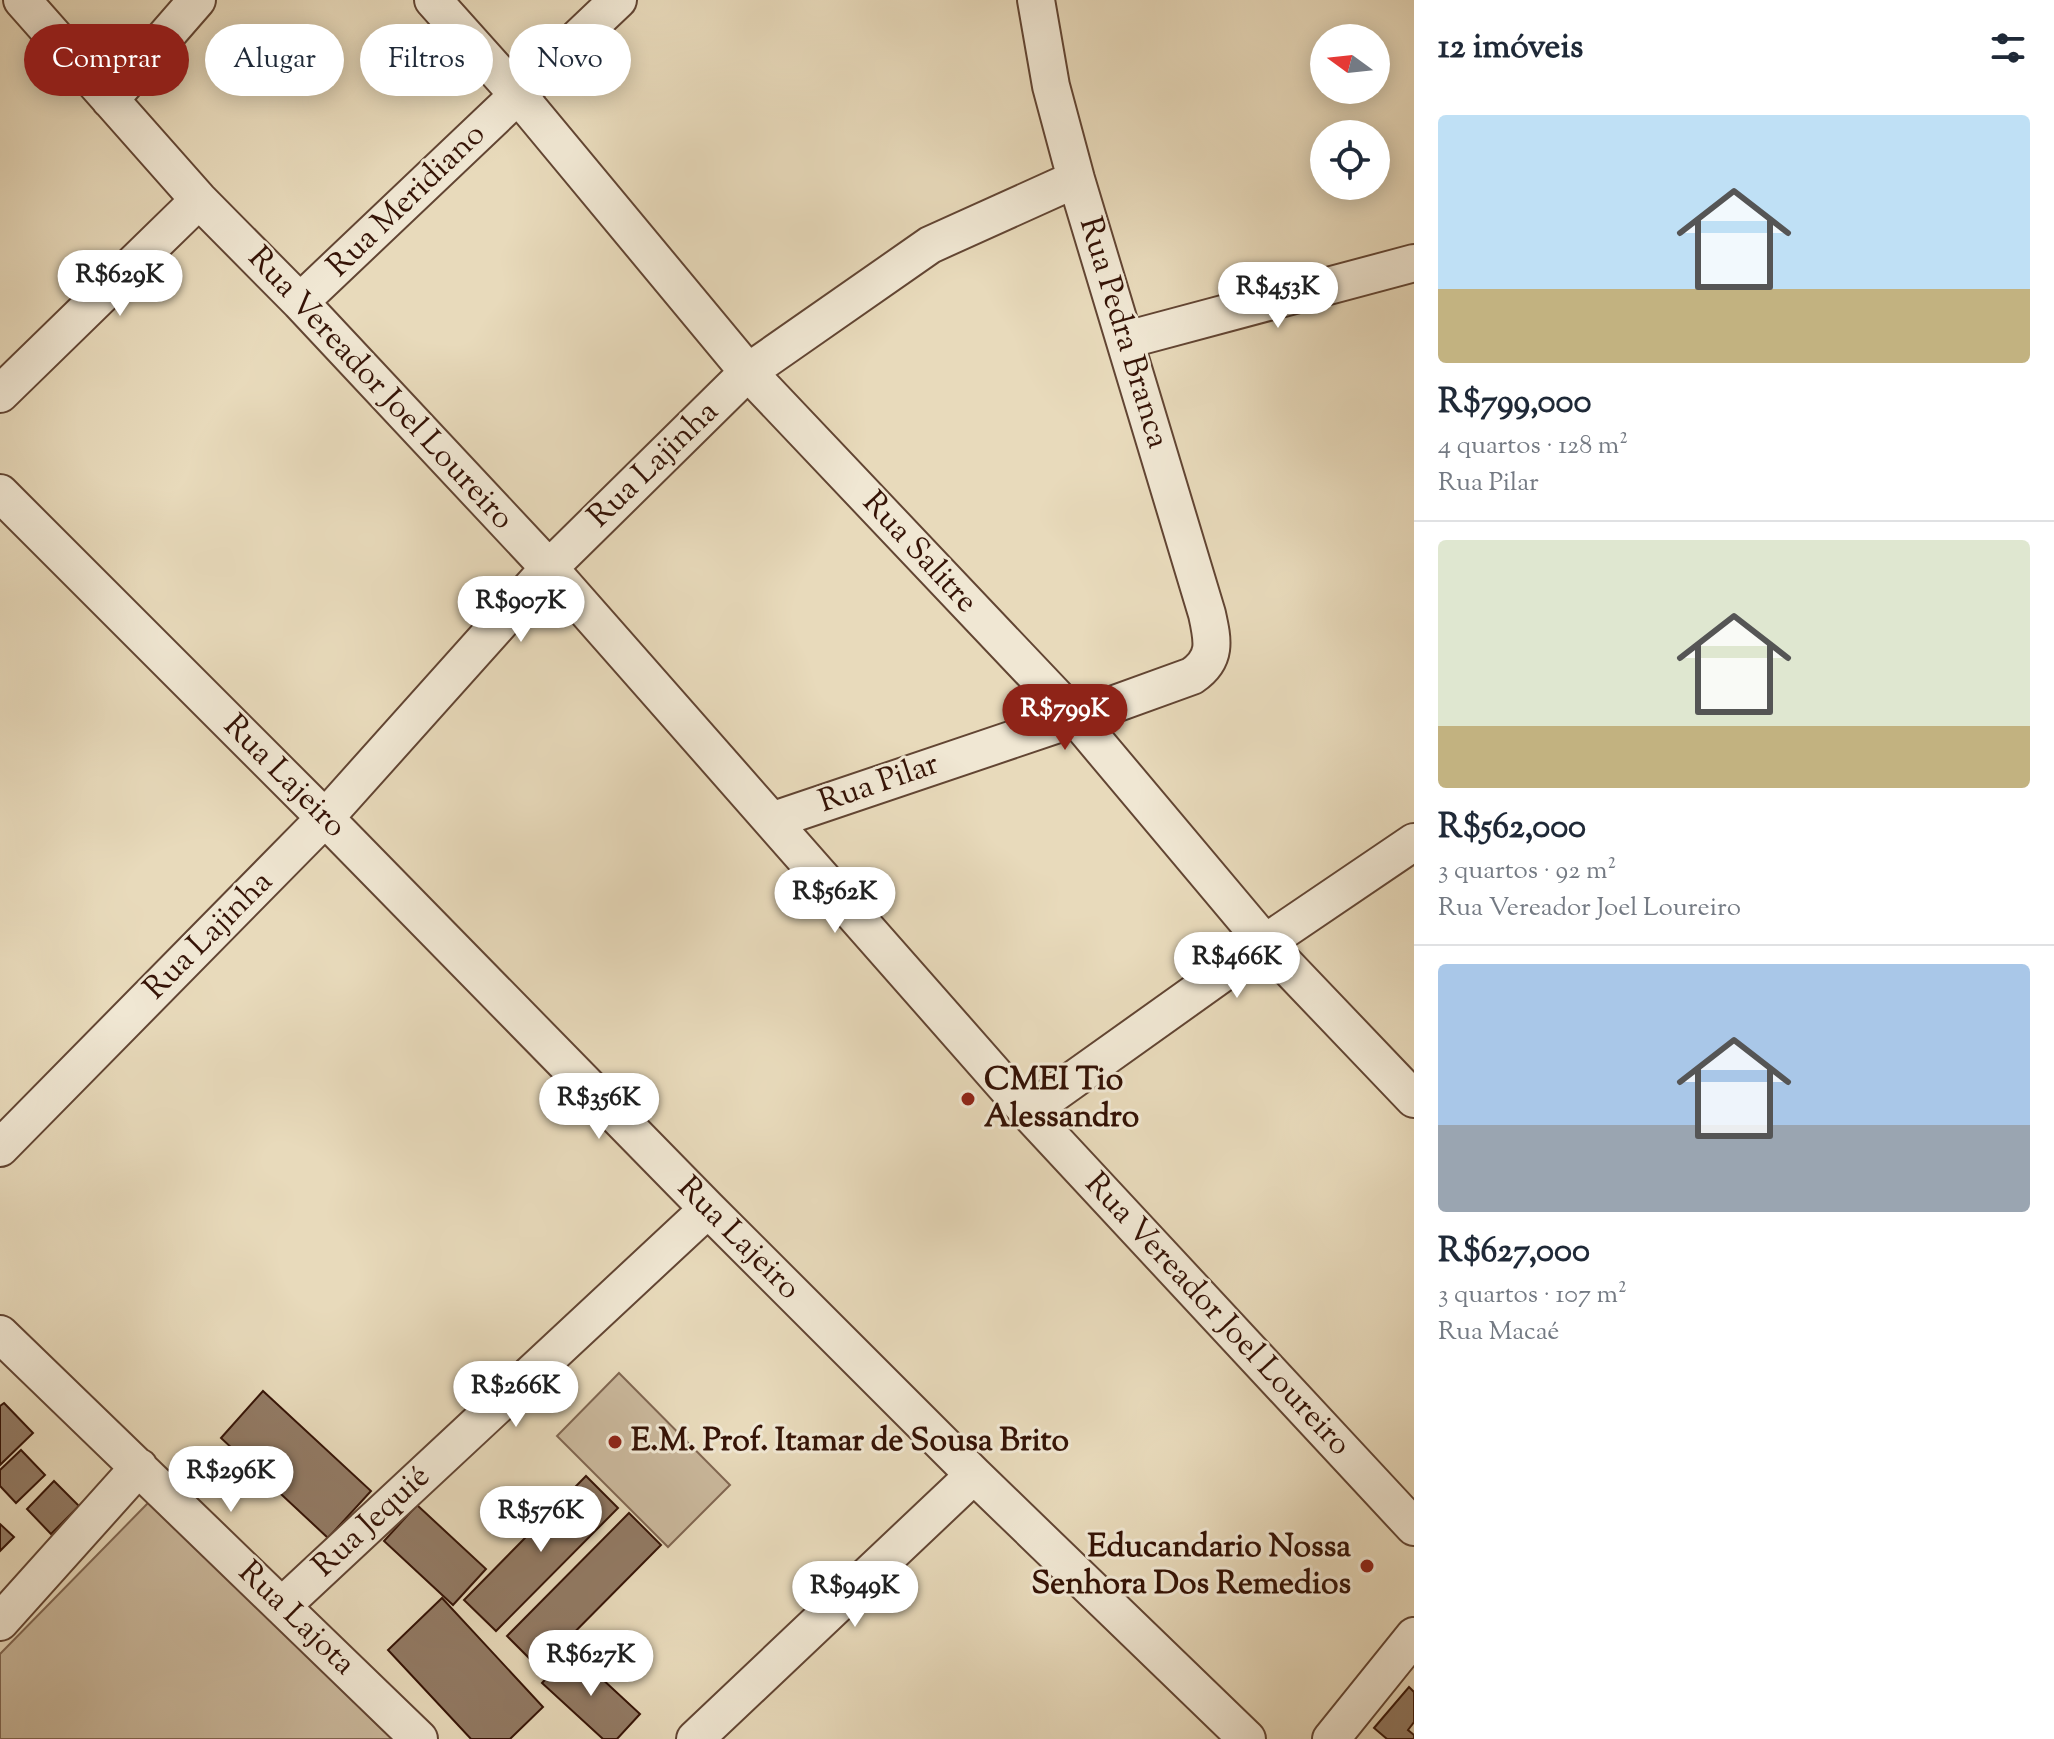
<!DOCTYPE html>
<html lang="pt">
<head>
<meta charset="utf-8">
<style>
	:root { --surface:#fff; --page:#f6f6f7; --text:#1f2937; --muted:#747a83; --line:#e0e1e3; --accent:#8f2418 }
	body { margin:0; font-family:"Sorts Mill Goudy",serif; background:var(--page); color:var(--text); height:100vh; display:flex; flex-direction:column; font-size:30px; white-space:nowrap }
	* { box-sizing:border-box; margin:0 }
	p { font-size:26px; color:var(--muted) }
	.icon { flex:none; width:44px; height:44px; fill:none; stroke:currentColor; stroke-width:2; stroke-linecap:round; stroke-linejoin:round }
	.map { position:relative; flex:1; overflow:hidden }
	.side { display:flex; flex-direction:column; background:var(--surface); width:640px }
	.side>* { flex:none }
	.banner { position:absolute; left:24px; top:24px; width:760px; height:72px; display:flex; gap:16px }
	.needle { width:52px; rotate:285deg }
	.fabs { position:absolute; left:1310px; top:24px; display:grid; gap:16px }
	.fabs a { display:grid; place-items:center; width:80px; height:80px; border-radius:50%; background:var(--surface); box-shadow:0 4px 20px #0003; font-size:40px }
	.price { position:absolute; translate:-50% -68px; padding:0 18px; border-radius:28px; background:#fff; color:#222; font-size:26px; line-height:52px; filter:drop-shadow(0 2px 4px #0008) }
	.price::after { content:''; position:absolute; left:50%; top:48px; width:24px; height:18px; margin-left:-12px; background:inherit; clip-path:polygon(0 0,100% 0,50% 100%) }
	.price.on { background:var(--accent); color:#fff }
	ul { padding:0; list-style:none }
	li { display:grid; align-content:center; gap:16px; height:424px; padding:0 24px }
	li+li { border-top:2px solid var(--line) }
	li span { display:grid; place-items:center; height:248px; border-radius:8px; color:#555 }
	li>.icon { margin-inline-start:auto }
	span .icon { width:144px; height:144px; fill:#fffc; stroke-width:1 }
	li b { font-size:34px }
	h2 { display:flex; justify-content:space-between; align-items:center; height:96px; padding:0 24px; font-size:34px }
	.tag { padding:0 28px; border-radius:36px; background:var(--surface); box-shadow:0 4px 20px #0003; font-size:28px; line-height:72px }
	.tag.on { background:var(--accent); color:#fff }
	main { display:flex; flex:1; min-height:0 }
	.map>svg:first-child { display:block }
	.green { fill:#cab89c; stroke:#806651; stroke-width:2 }
	.building { fill:#927a64; stroke:#351306; stroke-width:2 }
	.lines { fill:none; stroke-linecap:round; stroke-linejoin:round }
	.minor-casing { stroke:#624533; stroke-width:40 }
	.minor { stroke:#f0e7d3; stroke-width:36 }
	.poi-dot { fill:#8f2418; stroke:#f0e7d3; stroke-width:3 }
	.labels { text-anchor:middle; dominant-baseline:central; stroke-width:6; stroke-linejoin:round; paint-order:stroke }
	.street-label { font-size:32px; fill:#351306; stroke:#f0e7d3 }
	.poi-label { font-size:32px; font-weight:bold; fill:#351306; stroke:#f0e7d3; text-anchor:start }
</style>
</head>
<body>
<main>
<div class="map">
<svg width="1414" height="1739" viewBox="0 0 1414 1739">
	<rect width="100%" height="100%" fill="#e8dabb"/>
	<filter id="stains"><feTurbulence type="fractalNoise" baseFrequency=".0025" numOctaves="4"/><feColorMatrix values="0 0 0 0 .2 0 0 0 0 .09 0 0 0 0 .02 0 0 0 .5 -.17"/></filter>
	<radialGradient id="worn" r=".72"><stop offset=".6" stop-color="#630" stop-opacity="0"/><stop offset="1" stop-color="#630" stop-opacity=".3"/></radialGradient>
	<!-- green -->
	<path class="green" d="M619,1373l111,112 -62,62 -111,-111z
		M149,1502l243,237h-392v-85z"/>
	<!-- building -->
	<path class="building" d="M263,1391l108,100 -43,47 -107,-100z
		M4,1403l29,30 -33,32v-59z
		M21,1450l24,25 -29,28 -16,-17v-16z
		M586,1476l32,32 -122,123 -32,-31z
		M54,1481l25,25 -28,28 -24,-25z
		M417,1505l69,64 -33,36 -69,-64z
		M629,1513l32,32 -122,123 -32,-32z
		M0,1524l14,13 -14,14z
		M442,1598l101,109 -33,32h-39l-83,-89z
		M572,1651l68,63 -23,25h-14l-61,-56z
		M1409,1687l5,5v30l-6,8 6,5v4h-27l-13,-11z"/>
	<g class="lines">
		<!-- minor casing -->
		<g class="minor-casing">
			<path id="minor" d="M22,0l177,200 101,102 249,266 479,544 386,415
				M433,0l85,95 230,277 328,346 189,225 149,156
				M110,100l87,-100
				M300,302l318,-302
				M1126,340l288,-77
				M0,394l199,-194
				M0,493l325,325 383,391 266,266 273,264
				M774,820l302,-102 116,-42c25,-17 21,-35 15,-62l-131,-435 -25,-93 -15,-86
				M1028,1112l237,-169 149,-101
				M0,1148l325,-330 224,-250 199,-196 182,-127 146,-66
				M0,1334l419,405
				M282,1606l426,-397
				M0,1622l139,-155
				M695,1739l279,-264
				M1331,1739l83,-103"/>
		</g>
		<!-- minor -->
		<use href="#minor" class="minor"/>
	</g>
	<!-- markers -->
	<g class="poi-dot">
		<circle cx="968" cy="1099" r="8"/>
		<circle cx="615" cy="1442" r="8"/>
		<circle cx="1367" cy="1566" r="8"/>
	</g>
	<g class="labels">
		<!-- street labels -->
		<g class="street-label">
			<text transform="translate(407 201) rotate(-44)">Rua Meridiano</text>
			<text transform="translate(1123 333) rotate(73)">Rua Pedra Branca</text>
			<text transform="translate(380 389) rotate(47)">Rua Vereador Joel Loureiro</text>
			<text transform="translate(654 465) rotate(-44)">Rua Lajinha</text>
			<text transform="translate(919 553) rotate(47)">Rua Salitre</text>
			<text transform="translate(284 777) rotate(45)">Rua Lajeiro</text>
			<text transform="translate(879 784) rotate(-19)">Rua Pilar</text>
			<text transform="translate(209 936) rotate(-45)">Rua Lajinha</text>
			<text transform="translate(738 1239) rotate(45)">Rua Lajeiro</text>
			<text transform="translate(1217 1315) rotate(47)">Rua Vereador Joel Loureiro</text>
			<text transform="translate(372 1522) rotate(-43)">Rua Jequié</text>
			<text transform="translate(296 1619) rotate(44)">Rua Lajota</text>
		</g>
		<!-- poi labels -->
		<g class="poi-label">
			<text x="984" y="1081">CMEI Tio<tspan x="984" dy="37">Alessandro</tspan></text>
			<text x="631" y="1442">E.M. Prof. Itamar de Sousa Brito</text>
			<text x="1351" y="1548" text-anchor="end">Educandario Nossa<tspan x="1351" dy="37">Senhora Dos Remedios</tspan></text>
		</g>
	</g>
	<rect width="100%" height="100%" filter="url(#stains)"/>
	<rect width="100%" height="100%" fill="url(#worn)"/>
</svg>
<div class="fabs">
<a><svg class="needle" viewBox="-14 -14 28 28"><path d="M0-13l5 13h-10z" fill="#e53935"/><path d="M0 13l5-13h-10z" fill="#747a83"/></svg></a>
<a><svg class="icon" aria-label="locate" viewBox="0 0 24 24"><circle cx="12" cy="12" r="6"/><path d="M12 2v4M12 18v4M2 12h4M18 12h4"/></svg></a>
</div>
<b class="price" style="left:120px;top:318px">R$629K</b>
<b class="price" style="left:1278px;top:330px">R$453K</b>
<b class="price" style="left:521px;top:644px">R$907K</b>
<b class="price on" style="left:1065px;top:752px">R$799K</b>
<b class="price" style="left:835px;top:935px">R$562K</b>
<b class="price" style="left:1237px;top:1000px">R$466K</b>
<b class="price" style="left:599px;top:1141px">R$356K</b>
<b class="price" style="left:516px;top:1429px">R$266K</b>
<b class="price" style="left:231px;top:1514px">R$296K</b>
<b class="price" style="left:541px;top:1554px">R$576K</b>
<b class="price" style="left:855px;top:1629px">R$949K</b>
<b class="price" style="left:591px;top:1698px">R$627K</b>
<div class="banner">
<a class="tag on">Comprar</a>
<a class="tag">Alugar</a>
<a class="tag">Filtros</a>
<a class="tag">Novo</a>
</div>
</div>
<section class="side">
<h2>12 imóveis<svg class="icon" aria-label="filters" viewBox="0 0 24 24"><path d="M4 7h16M4 17h16"/><circle cx="9" cy="7" r="2"/><circle cx="15" cy="17" r="2"/></svg></h2>
<ul>
<li><span style="background:linear-gradient(#bfe0f5 70%,#c2b280 0)"><svg class="icon" aria-label="home" viewBox="0 0 24 24"><path d="M3 11l9-7 9 7M6 9v11h12V9"/></svg></span><div><b>R$799,000</b><p>4 quartos · 128 m²</p><p>Rua Pilar</p></div></li>
<li><span style="background:linear-gradient(#dfe7d0 75%,#c2b280 0)"><svg class="icon" aria-label="home" viewBox="0 0 24 24"><path d="M3 11l9-7 9 7M6 9v11h12V9"/></svg></span><div><b>R$562,000</b><p>3 quartos · 92 m²</p><p>Rua Vereador Joel Loureiro</p></div></li>
<li><span style="background:linear-gradient(#a9c7e8 65%,#9aa5b1 0)"><svg class="icon" aria-label="home" viewBox="0 0 24 24"><path d="M3 11l9-7 9 7M6 9v11h12V9"/></svg></span><div><b>R$627,000</b><p>3 quartos · 107 m²</p><p>Rua Macaé</p></div></li>
</ul>
</section>
</main>
</body>
</html>
